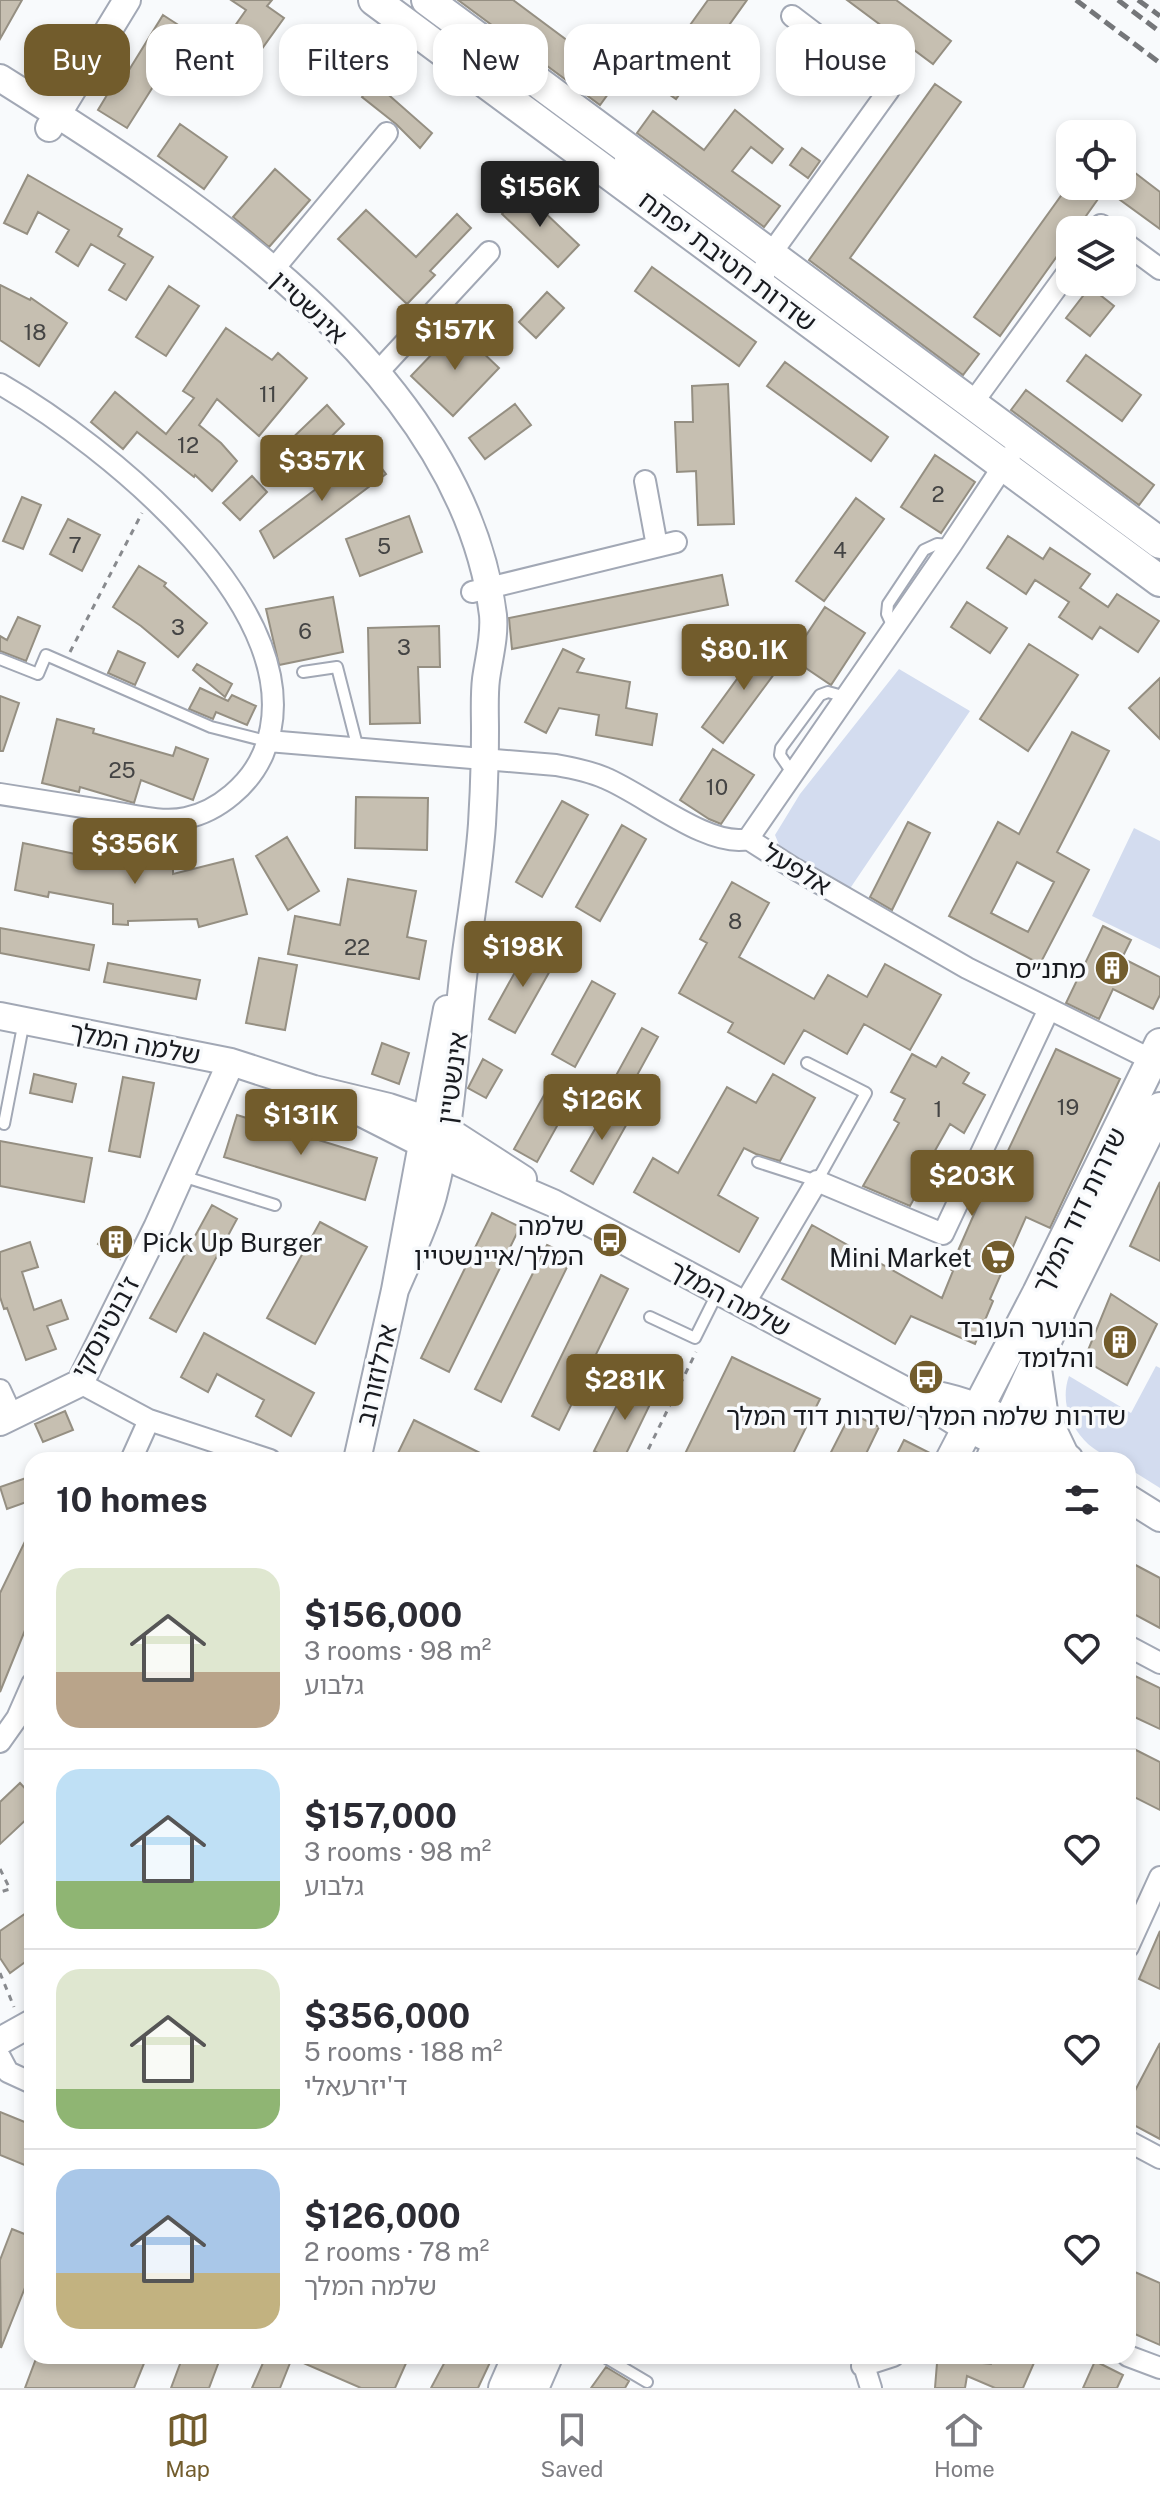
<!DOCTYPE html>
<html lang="en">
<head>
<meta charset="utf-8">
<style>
	:root { --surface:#fff; --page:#f2f2f3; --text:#2b2b33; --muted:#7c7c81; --line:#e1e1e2; --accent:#725c2c }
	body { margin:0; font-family:"Public Sans","Noto Sans Hebrew",sans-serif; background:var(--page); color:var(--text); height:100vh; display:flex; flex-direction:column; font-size:30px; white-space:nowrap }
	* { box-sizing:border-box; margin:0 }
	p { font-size:26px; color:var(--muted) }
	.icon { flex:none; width:44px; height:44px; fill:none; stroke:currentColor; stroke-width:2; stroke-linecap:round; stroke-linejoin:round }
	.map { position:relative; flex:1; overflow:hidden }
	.drawer { position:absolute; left:24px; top:1452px; width:1112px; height:912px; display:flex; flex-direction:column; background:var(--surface); border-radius:24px; box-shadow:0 4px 12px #0003 }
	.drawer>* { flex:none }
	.hud { position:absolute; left:24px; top:24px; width:1112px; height:72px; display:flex; gap:16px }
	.buttons { position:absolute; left:1056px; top:120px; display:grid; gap:16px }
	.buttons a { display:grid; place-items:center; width:80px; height:80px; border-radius:16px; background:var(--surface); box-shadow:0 4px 12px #0003; font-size:40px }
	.price { position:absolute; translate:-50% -68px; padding:0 18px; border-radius:8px; background:var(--accent); color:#fff; font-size:26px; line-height:52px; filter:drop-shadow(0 2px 4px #0008) }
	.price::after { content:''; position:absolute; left:50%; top:48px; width:24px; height:18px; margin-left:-12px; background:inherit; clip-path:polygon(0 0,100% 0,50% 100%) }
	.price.current { background:#222; color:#fff }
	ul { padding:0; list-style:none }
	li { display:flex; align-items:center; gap:24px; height:200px; padding:0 32px }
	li+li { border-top:2px solid var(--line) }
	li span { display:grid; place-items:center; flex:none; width:224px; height:160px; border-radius:24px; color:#555 }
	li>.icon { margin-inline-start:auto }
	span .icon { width:96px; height:96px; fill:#fffc; stroke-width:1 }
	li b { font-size:34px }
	h2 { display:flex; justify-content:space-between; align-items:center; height:96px; padding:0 32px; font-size:34px }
	.pill { padding:0 28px; border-radius:24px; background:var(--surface); box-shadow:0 4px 12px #0003; font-size:28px; line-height:72px }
	.pill.current { background:var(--accent); color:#fff }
	.tab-bar { display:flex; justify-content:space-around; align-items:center; height:112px; border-top:2px solid var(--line); background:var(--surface); font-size:22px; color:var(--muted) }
	.tab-bar a { display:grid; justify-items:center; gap:4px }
	.tab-bar .current { color:var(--accent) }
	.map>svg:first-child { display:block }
	.green { fill:#d3dcef }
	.building { fill:#c6bfb1; stroke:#958f82; stroke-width:2; fill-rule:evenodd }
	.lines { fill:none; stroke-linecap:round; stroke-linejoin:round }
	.service-casing { stroke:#a2a8b5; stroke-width:14 }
	.minor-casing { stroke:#a2a8b5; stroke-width:24 }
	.tertiary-casing { stroke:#a2a8b5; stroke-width:30 }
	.secondary-casing { stroke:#a2a8b5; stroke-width:34 }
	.path { stroke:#888a8e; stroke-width:3; stroke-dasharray:6 6; stroke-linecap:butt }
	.service { stroke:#fff; stroke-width:10 }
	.minor { stroke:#fff; stroke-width:20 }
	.tertiary { stroke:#fff; stroke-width:26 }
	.secondary { stroke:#fff; stroke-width:30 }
	.rail { stroke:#747679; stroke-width:5; stroke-dasharray:12 6; stroke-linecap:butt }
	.labels { text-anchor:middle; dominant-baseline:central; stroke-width:7; stroke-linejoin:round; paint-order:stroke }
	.number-label { font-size:22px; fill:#444 }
	.street-label { font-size:26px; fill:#191b20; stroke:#f8fafc }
	.poi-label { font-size:26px; fill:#191b20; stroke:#f8fafc; text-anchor:end }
</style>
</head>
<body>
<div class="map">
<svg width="1160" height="2388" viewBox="0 0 1160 2388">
	<rect width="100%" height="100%" fill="#f8fafc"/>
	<!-- green -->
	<path class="green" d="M899,669l71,42 -121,179 -60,-36 -9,-7 -5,-12 25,-41z
		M1134,828l26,13v108l-68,-33z
		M1156,1366l4,2v120l-32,-20v-8c-41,0 -73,-46 -59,-84l62,37z"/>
	<!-- building -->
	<path class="building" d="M0,0h22l-22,39z
		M231,0h41l-5,6 17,12 -23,32 -29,-20 14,-20z
		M458,0h55l106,79 -19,26z
		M708,0h39l-71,99 -26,-18z
		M847,0h49l55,41 -18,23z
		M163,15l37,24 -31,50 -13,-7 -29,46 -29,-18 18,-30 5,3z
		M374,82l58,51 -12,15 -24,-24 -34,-27z
		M935,84l26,18 -111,156 129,96 -16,21 -154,-115z
		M735,110l48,39 -11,14 -21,-16 -19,24 48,35 -16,21 -127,-94 16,-22 51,39z
		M180,124l47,33 -23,32 -46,-33z
		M802,148l18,13 -12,17 -18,-13z
		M275,169l35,31 -41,47 -36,-30z
		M1130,169l30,23v37l-48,-35 6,-8h4v-5z
		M28,175l94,54 -4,7 35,21 -27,43 -17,-10 16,-26 -34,-20 -13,22 -22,-14 13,-22 -31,-18 -11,22 -23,-11z
		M1068,186h11l19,13 -22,31h-6v8l-70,98 -26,-19z
		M522,191l57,54 -21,22 -56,-53z
		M366,210l50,47 41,-43 14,14 -41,43 5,4 -28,29 -69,-65z
		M652,267l104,75 -17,24 -104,-75z
		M0,285l30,15 1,-2 36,25 -28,43 -39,-26z
		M169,286l30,20 -33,50 -30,-19z
		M1090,287l24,19 -24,30 -24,-18z
		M547,292l17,16 -28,30 -17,-16z
		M226,328l46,32 6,-7 29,25 -48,58 -42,-37 -18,26 22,18 16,18 -25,30 -17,-16 -1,2 -57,-45 -14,17 -32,-27 24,-30 51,42 28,-36 -11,-7z
		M457,328l42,40 -46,48 -42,-40z
		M1086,355l55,40 -19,26 -55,-40z
		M785,362l103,75 -17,24 -104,-75z
		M728,384l6,140 -36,1 -2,-54 -19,1 -2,-50h18l-1,-36z
		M1026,390l128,95 -15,20 -128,-95z
		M515,404l16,21 -46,34 -16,-21z
		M327,405l17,19 -42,41 -18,-19z
		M368,450l18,24 -112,84 -14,-27z
		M935,455l40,27 -34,51 -40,-26z
		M252,476l15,16 -27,28 -17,-17z
		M22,497l19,8 -18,44 -20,-8z
		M856,498l28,21 -60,82 -28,-20z
		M409,516l13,36 -62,24 -14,-37z
		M68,519l32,16 -18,36 -32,-17z
		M1008,536l35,23 7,-11 40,26 -10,14 28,19 9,-13 42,27 -21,31 -38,-25 -8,12 -33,-22 10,-15 -34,-22 -9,14 -39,-26z
		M139,566l27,17 -2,3 43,37 -29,34 -37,-31 -28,-19z
		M722,575l6,30 -216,44 -3,-31z
		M333,597l10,55 -64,13 -13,-56z
		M967,602l40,26 -17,25 -39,-26z
		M825,607l40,26 -34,52 -40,-27z
		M18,617l22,9 -14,35 -26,-10v-15l7,4z
		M439,626l1,41h-22l2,56 -50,1 -2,-96z
		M764,642l22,16 -63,85 -21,-16z
		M1029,644l49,31 -50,76 -48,-32z
		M563,649l21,10 -7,13 53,10 -4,26 31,6 -5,31 -56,-10 3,-20 -40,-7 -13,25 -21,-11z
		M118,651l27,12 -10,22 -27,-12z
		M197,664l35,20 -7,13 -32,-27z
		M1160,678v61l-31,-31z
		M200,688l28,13 4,-6 24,11 -9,19 -31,-13 -3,7 -24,-10z
		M0,696l19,7 -16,48h-3z
		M57,719l37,10 -1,4 80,23 3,-9 32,12 -15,41 -52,-20 -7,23 -54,-16 -1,5 -37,-9z
		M1072,732l37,19 -52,101 32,18 -49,94 -91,-48 49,-94 21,12zM1017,862l37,20 -26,50 -37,-19z
		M713,749l41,26 -33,49 -12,-5 -29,-19z
		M356,797l72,1 -1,52 -72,-2z
		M562,801l26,14 -46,82 -26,-15z
		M908,822l22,11 -38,77 -22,-13z
		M622,825l24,14 -46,82 -24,-14z
		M287,837l32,54 -31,19 -32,-54z
		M23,843l114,24v-9l36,-1v17l60,-15 14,55 -48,13 -2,-8 -69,2v4l-15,-1v-20l-64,-12 -1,5 -33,-7z
		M348,879l68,12 -9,46 19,4 -7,38 -131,-25 7,-38 45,9z
		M732,882l37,21 -30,54 75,42 14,-24 39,22 18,-33 56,31 -31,55 -46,-26 -17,30 -43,-24 -20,34 -56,-32 5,-9 -54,-30 28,-50 -7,-4z
		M1103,926l28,14 -9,18 38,19v18l-7,14 -40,-20 -14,30 -33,-16z
		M0,928l94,17 -5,25 -89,-17z
		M530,945l26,15 -41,73 -26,-14z
		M259,958l38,7 -12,65 -39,-7z
		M108,963l92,17 -4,19 -92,-17z
		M592,981l23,13 -40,73 -23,-13z
		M642,1028l16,9 -29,53 -16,-9z
		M382,1043l27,10 -10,31 -27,-10z
		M1056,1049l64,30 -70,149 -24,-11 -36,82 3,2 -18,43 -64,-28 -16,28 -113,-65 30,-54 130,73 11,-27 -3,-2 50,-114 5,2z
		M912,1054l24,13 6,-10 27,16 -6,10 22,12 -21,38 -14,-9 -22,39 4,3 -22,40 -47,-20 36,-63 -5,-3 11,-21 -14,-7z
		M483,1059l19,11 -16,28 -18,-10z
		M34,1074l42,10 -4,18 -42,-9z
		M773,1074l42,24 -35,63 -24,-7 -12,-6 -26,47 40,23 -19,34 -105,-60 19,-34 25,15 49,-86 29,16z
		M123,1077l31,6 -14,74 -31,-6z
		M553,1079l23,13 -39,70 -23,-13z
		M611,1101l22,12 -40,71 -22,-13z
		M237,1115l140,43 -12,42 -141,-43z
		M0,1141l92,17 -8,44 -84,-16z
		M1160,1182v79l-30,-15z
		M212,1205l25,14 -61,113 -26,-14z
		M492,1213l28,14 -71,145 -28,-14z
		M320,1222l47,25 -52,97 -48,-26z
		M111,1226l22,14 -13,19 -22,-15z
		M30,1242l8,25 -16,5 12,38 27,-10 7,19 -21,7 9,23 -30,11 -19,-52 -3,1 -4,-12v-45z
		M547,1245l25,12 -71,145 -26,-13z
		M601,1275l27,14 -69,141 -27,-14z
		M1111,1294l46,30 -30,61 -43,-25z
		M204,1333l110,60 -23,43 -35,-20 8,-16 -47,-26 -9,18 -27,-15z
		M732,1357l88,42 -30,61h-108z
		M629,1381l26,13 -32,66h-12l-17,-9z
		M65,1411l8,19 -30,12 -8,-18z
		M851,1413l28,14 -16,33h-36z
		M414,1420l80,40h-82l-14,-7z
		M904,1440l30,15 -1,5h-39z
		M32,1476v24l-25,9 -7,-22z
		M32,1527v86l-32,79v-99z
		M1128,1561l32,17v50l-32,-17z
		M1135,1676l25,12v41l-32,-15v-21z
		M1128,1746l32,16v48l-32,-16z
		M20,1783l12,13v18l-32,30v-42z
		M32,1909v48l-22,16 -10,-15v-27z
		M1160,1931v58l-21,-10z
		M1160,2043v96l-32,-17v-18z
		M0,2112l32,13v43l-32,-13z
		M12,2229l20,8v33l-31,78 -1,-88z
		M1128,2269l32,14v62l-32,-14z
		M37,2356h110l-13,32h-109z
		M183,2356h38l-12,32h-38z
		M266,2356h130l11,5 -12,27h-34l-69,-30 -12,30h-28z
		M448,2356h45l-15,32h-47z
		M994,2356h43l-14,32h-28l-28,-12 -2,12h-30l2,-25 -3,-2 1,-3 56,6z
		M1095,2361l28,14 -6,13h-34z
		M606,2367l23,14 -4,7h-34z"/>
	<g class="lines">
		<!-- service casing -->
		<g class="service-casing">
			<path id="service" d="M620,159l39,33
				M893,627l-6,-13 1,-10 36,-54 13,-6 14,1
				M0,659l38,15 8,-19 165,72 55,14
				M303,672l34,-5 21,82
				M793,774l-13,-19 1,-7 39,-53 8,-3 18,5
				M4,1124l20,-103
				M758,1162l59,19 49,-88 -59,-30
				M182,1176l93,29
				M650,1317l45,21 23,-46
				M603,2356l44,26"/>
		</g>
		<!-- minor casing -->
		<g class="minor-casing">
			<path id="minor" d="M1098,230l3,-5 6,5
				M1122,241l38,28
				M272,271l115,-138
				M764,288v-19l6,-14 119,-165 -97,-74
				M378,372l111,-120
				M0,384c103,59 322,231 263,370 -13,30 -44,57 -77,64 -23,5 -49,-2 -72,-6 -38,-6 -76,-12 -114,-18
				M971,405l99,-136
				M645,481l12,65
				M472,592l204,-50
				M268,741l288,24c17,3 33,6 49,13 39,16 103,70 143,61l47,30 172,99 193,96
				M748,839l203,-294 59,-89
				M743,1306l74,-125 126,53 106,-225
				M80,1383l69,37 121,40
				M0,1390l12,26
				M131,1460l18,-40
				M1128,1646l32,17
				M0,1742l17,-24 15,-34
				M1128,1947l32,-70
				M0,2057l8,15 24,11
				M1128,2141l32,17
				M861,2356l10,32
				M1128,2356l32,12
				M862,2366l31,-10"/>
		</g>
		<!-- tertiary casing -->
		<g class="tertiary-casing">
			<path id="tertiary" d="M0,78c191,120 463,293 493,537 2,22 -4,42 -7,64 -2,16 -1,34 -1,51 0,31 -1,62 -3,94 -3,43 -10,86 -16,129 -11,81 -12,163 -33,243 -9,33 -25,63 -38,94
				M49,128l78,-128
				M0,1016l231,46 83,27 75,18 24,8 45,22 65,42
				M314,1089l146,74 93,40 355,189 48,30 75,38
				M916,1392c57,5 106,35 153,66
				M0,1422l80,-39 77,-155 74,-166
				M357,1460l38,-170 52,-281
				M1128,1498l32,20
				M0,2041l32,-18"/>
		</g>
		<!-- secondary casing -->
		<g class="secondary-casing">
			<path id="secondary" d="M374,0l786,581
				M427,0l733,543
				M1036,1369l6,42 20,42
				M951,1460l87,-167 122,-249
				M991,1460l72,-156 97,-196
				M504,2388l14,-32
				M533,2388l14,-32"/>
		</g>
		<!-- path -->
		<path class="path" d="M70,652l72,-139
			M643,1460l53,-108
			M0,1869l10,20 -10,3
			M0,1973l14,34"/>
		<!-- service -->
		<use href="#service" class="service"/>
		<!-- minor -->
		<use href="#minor" class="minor"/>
		<!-- tertiary -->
		<use href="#tertiary" class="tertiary"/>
		<!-- secondary -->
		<use href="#secondary" class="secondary"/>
		<!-- rail -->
		<path class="rail" d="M1076,0l84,63
			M1118,0l42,32
			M1138,0l22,16"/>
	</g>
	<!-- icons -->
	<defs>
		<g id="building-disc" transform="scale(1.8)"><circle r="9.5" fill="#725c2c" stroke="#f8fafc"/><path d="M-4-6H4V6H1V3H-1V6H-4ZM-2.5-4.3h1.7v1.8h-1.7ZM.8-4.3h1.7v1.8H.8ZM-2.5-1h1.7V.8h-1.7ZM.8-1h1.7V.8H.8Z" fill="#fff"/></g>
		<g id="bus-disc" transform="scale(1.8)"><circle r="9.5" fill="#725c2c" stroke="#f8fafc"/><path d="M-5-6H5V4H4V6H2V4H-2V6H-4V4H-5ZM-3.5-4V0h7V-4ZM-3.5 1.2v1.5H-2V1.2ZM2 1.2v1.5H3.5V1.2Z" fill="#fff"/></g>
		<g id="supermarket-disc" transform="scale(1.8)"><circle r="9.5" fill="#725c2c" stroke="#f8fafc"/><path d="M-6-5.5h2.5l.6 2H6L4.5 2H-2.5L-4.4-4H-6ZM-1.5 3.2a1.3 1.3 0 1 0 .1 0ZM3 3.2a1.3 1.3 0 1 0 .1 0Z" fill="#fff"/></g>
	</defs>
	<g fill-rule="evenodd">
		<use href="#building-disc" x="1112" y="968"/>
		<use href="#bus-disc" x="610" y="1240"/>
		<use href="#building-disc" x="116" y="1242"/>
		<use href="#supermarket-disc" x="998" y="1257"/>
		<use href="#building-disc" x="1120" y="1342"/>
		<use href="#bus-disc" x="926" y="1377"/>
	</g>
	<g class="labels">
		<!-- number labels -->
		<g class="number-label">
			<text x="35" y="332">18</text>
			<text x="268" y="394">11</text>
			<text x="188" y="445">12</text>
			<text x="938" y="494">2</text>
			<text x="75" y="545">7</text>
			<text x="384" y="546">5</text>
			<text x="840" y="550">4</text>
			<text x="178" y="627">3</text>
			<text x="305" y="631">6</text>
			<text x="404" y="647">3</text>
			<text x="122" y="770">25</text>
			<text x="717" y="787">10</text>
			<text x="735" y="921">8</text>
			<text x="357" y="947">22</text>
			<text x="1068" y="1107">19</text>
			<text x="938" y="1109">1</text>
		</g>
		<!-- street labels -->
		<g class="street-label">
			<text transform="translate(728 261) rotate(37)">שדרות חטיבת יפתח</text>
			<text transform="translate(309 307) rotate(43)">אינשטיין</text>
			<text transform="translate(797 869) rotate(31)">אלפעל</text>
			<text transform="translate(135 1043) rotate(11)">שלמה המלך</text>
			<text transform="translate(452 1078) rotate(-82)">אינשטיין</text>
			<text transform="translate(1079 1210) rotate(-64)">שדרות דוד המלך</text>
			<text transform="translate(730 1298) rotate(28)">שלמה המלך</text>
			<text transform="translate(105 1327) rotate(-61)">ז'בוטינסקי</text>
			<text transform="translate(376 1375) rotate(-77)">ארלוזורוב</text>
		</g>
		<!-- poi labels -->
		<g class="poi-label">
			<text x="1086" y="968">מתנ״ס</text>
			<text x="584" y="1225">שלמה<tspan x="584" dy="30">המלך/איינשטיין</tspan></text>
			<text x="142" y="1242" text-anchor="start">Pick Up Burger</text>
			<text x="972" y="1257">Mini Market</text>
			<text x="1094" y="1327">הנוער העובד<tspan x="1094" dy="30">והלומד</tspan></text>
			<text x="926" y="1415" text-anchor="middle">שדרות שלמה המלך/שדרות דוד המלך</text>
		</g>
	</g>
</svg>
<div class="buttons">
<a><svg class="icon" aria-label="locate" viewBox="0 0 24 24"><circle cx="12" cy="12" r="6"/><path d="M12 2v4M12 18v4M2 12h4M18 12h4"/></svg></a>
<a><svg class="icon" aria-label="layers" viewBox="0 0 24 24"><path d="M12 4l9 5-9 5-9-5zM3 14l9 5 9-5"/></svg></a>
</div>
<b class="price current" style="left:540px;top:229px">$156K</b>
<b class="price" style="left:455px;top:372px">$157K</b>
<b class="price" style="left:322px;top:503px">$357K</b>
<b class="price" style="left:744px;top:692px">$80.1K</b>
<b class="price" style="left:135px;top:886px">$356K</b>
<b class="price" style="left:523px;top:989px">$198K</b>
<b class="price" style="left:602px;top:1142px">$126K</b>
<b class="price" style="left:301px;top:1157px">$131K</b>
<b class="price" style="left:972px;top:1218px">$203K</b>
<b class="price" style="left:625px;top:1422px">$281K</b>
<div class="hud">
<a class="pill current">Buy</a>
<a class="pill">Rent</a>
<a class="pill">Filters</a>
<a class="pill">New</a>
<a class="pill">Apartment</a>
<a class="pill">House</a>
</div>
<section class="drawer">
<h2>10 homes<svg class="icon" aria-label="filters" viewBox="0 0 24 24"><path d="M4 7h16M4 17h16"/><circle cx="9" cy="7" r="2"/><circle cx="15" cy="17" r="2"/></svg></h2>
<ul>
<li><span style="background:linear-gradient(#dfe7d0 65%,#b9a48a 0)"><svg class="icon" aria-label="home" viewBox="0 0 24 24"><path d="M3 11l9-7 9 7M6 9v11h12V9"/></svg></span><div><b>$156,000</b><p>3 rooms · 98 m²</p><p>גלבוע</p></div><svg class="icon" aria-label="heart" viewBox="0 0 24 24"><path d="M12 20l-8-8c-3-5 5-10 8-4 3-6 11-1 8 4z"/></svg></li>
<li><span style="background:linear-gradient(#bfe0f5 70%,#8fb573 0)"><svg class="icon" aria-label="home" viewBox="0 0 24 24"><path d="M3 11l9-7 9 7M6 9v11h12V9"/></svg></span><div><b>$157,000</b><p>3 rooms · 98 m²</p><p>גלבוע</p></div><svg class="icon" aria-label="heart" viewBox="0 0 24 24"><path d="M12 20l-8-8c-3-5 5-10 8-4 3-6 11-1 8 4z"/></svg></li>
<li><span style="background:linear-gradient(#dfe7d0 75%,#8fb573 0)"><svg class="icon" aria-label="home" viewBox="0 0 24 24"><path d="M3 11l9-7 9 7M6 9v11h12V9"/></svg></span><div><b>$356,000</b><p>5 rooms · 188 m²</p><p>ד'יזרעאלי</p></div><svg class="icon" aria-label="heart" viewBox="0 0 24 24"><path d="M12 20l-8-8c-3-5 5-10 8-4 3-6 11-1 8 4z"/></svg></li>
<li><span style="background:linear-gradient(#a9c7e8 65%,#c2b280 0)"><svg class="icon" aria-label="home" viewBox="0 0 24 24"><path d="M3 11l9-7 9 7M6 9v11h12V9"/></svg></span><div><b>$126,000</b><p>2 rooms · 78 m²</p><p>שלמה המלך</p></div><svg class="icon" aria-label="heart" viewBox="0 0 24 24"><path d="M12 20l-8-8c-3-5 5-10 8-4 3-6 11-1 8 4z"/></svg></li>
</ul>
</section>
</div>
<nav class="tab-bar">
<a class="current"><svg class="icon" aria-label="map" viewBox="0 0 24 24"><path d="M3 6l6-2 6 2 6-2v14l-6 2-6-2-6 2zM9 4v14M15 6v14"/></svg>Map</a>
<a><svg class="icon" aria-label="saved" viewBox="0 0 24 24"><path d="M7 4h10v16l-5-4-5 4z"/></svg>Saved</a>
<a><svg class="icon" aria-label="home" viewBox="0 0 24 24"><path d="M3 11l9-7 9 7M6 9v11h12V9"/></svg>Home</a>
</nav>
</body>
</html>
